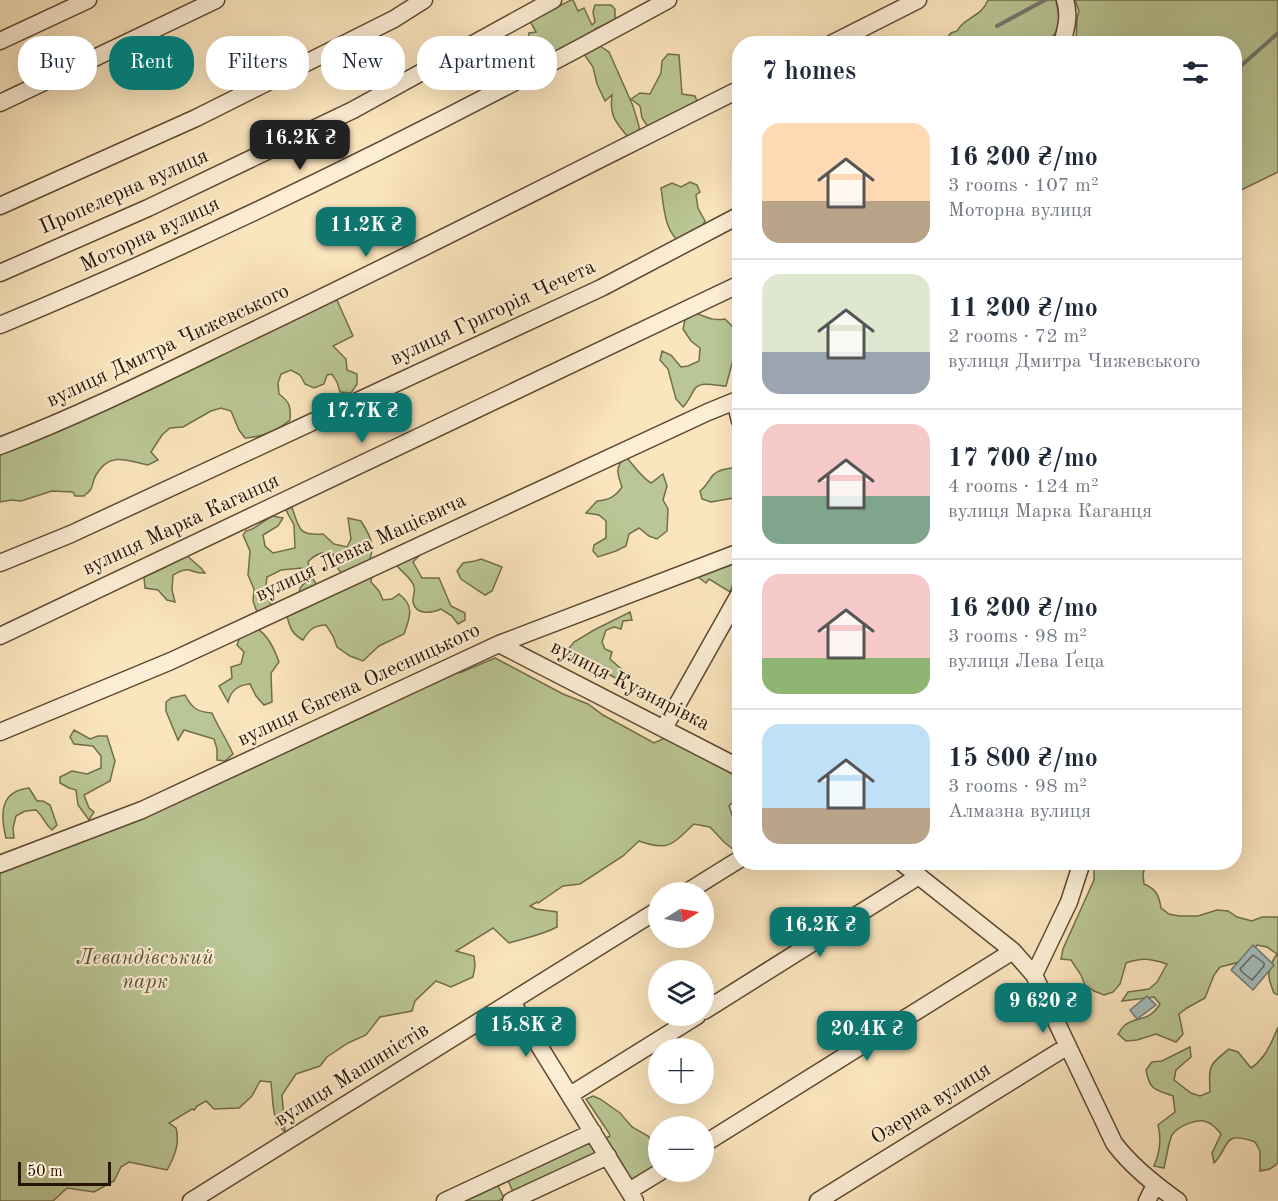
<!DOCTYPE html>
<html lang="en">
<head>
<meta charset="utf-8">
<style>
	:root { --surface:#fff; --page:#f6f6f7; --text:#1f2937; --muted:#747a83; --line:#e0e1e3; --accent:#0f766e }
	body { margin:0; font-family:"Old Standard TT",serif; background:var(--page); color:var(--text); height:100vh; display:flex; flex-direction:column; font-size:22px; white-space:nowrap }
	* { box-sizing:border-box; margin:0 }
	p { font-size:20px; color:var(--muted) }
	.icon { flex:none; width:33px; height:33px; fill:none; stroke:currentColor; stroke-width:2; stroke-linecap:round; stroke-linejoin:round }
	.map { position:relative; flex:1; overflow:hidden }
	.panel { position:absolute; left:732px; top:36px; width:510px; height:834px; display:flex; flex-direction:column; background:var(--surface); border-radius:24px; box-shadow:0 6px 24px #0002 }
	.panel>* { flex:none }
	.top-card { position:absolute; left:18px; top:36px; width:570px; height:54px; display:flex; gap:12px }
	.needle { width:39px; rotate:79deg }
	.controls { position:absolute; left:648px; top:882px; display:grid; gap:12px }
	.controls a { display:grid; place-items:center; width:66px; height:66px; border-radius:50%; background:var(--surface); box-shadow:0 6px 24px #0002; font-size:30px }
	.scale { position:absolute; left:18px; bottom:15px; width:93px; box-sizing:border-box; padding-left:6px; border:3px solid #281501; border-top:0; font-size:16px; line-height:21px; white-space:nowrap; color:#281501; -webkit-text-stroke:4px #fceed5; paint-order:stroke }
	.price { position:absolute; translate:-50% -51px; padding:0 14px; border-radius:12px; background:var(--accent); color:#fff; font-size:20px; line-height:39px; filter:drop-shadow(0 2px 3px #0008) }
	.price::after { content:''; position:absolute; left:50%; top:36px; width:18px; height:14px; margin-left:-9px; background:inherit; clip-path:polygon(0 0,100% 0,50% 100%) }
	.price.on { background:#222; color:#fff }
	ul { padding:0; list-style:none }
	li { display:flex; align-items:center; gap:18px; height:150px; padding:0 30px }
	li+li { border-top:2px solid var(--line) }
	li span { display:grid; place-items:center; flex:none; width:168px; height:120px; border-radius:18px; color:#555 }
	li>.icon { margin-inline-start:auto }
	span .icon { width:72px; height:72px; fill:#fffc; stroke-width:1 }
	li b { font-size:26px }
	h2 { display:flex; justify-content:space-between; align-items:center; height:72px; padding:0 30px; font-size:26px }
	.tag { padding:0 21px; border-radius:24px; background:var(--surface); box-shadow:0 6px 24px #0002; font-size:21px; line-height:54px }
	.tag.on { background:var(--accent); color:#fff }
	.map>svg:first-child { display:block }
	.green { fill:#bac695; stroke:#716e4b; stroke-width:1.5 }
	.water { fill:#a3bcbc; stroke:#727971; stroke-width:1.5 }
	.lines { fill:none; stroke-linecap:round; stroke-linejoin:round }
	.shore { stroke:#66685e; stroke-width:1.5 }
	.stream { stroke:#727971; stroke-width:4 }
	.minor-casing { stroke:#5d4930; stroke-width:19 }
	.minor { stroke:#fceed5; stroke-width:16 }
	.labels { text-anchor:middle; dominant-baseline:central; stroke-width:4.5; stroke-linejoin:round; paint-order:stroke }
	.street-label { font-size:21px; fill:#281501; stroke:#fceed5 }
	.park-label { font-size:21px; font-style:italic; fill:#5b5335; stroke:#fceed5 }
</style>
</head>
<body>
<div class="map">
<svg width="1278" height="1201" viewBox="0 0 1278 1201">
	<rect width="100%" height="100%" fill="#fbe5be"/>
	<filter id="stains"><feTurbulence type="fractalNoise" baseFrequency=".00333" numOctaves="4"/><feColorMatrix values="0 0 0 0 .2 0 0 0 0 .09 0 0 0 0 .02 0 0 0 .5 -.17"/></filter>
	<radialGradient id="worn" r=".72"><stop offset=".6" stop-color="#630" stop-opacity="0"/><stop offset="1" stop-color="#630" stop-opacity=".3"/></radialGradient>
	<!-- green -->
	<path class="green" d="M571,0h2l5,11 6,-3 8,17 3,-3 -2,-10 2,-7h16l4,4v11l-20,9 1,5 -55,30 -10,-2 -6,-8 4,-21 7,-1 -6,-11z
		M988,0h68c4,21 8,32 -13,43l-98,1v-4l6,-7 6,-2c7,-14 25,-14 31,-31z
		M1075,0h203v172l-43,21 -1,-149 -159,-1c3,-10 0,-22 4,-32z
		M597,44l12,8 24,54 6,20v10l-11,1c-12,-14 -19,-22 -16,-42l-7,6 -8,-17 -4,-17 -9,-13z
		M668,54l11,1 3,39 13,2 3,8 -50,23 -6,-9 -2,-12 -9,-7 9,-6 10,1 11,-21 1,-12z
		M690,182l7,3 3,7 -4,3 2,13 7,13 -6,11 -18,11c-17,-12 -17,-36 -20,-55l11,-5 9,4z
		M336,298l17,38 -20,10 13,13 1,11 10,4v10l-6,9 -11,-1 -3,-10 -5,-8 -5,1 -3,9 -10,4 -9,-4 -5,-9 -9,-5 -10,4 -3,9 1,11c11,8 12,13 11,26 -13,11 -27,17 -45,18l-6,-8 -8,-19 -10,-3 -10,3 -28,16 -13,1 -8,7 -11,17 7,8 -10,5c-21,-4 -38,-14 -52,10 -3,5 -3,10 -5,14 -2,3 -5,5 -7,7h-9l-2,-4 -21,-1 -31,10 -10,-1 -11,2v-57z
		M695,313c13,4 15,8 30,6 14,13 14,18 14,37l-6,4 -7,26c-10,0 -26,-6 -32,4 -4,7 -6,12 -11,17l-7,-8 -8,-30 -8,-9 2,-9 9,4 10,12 7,-1 11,-5 1,-13 -9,-7 -8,-12 2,-9z
		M625,456c9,9 15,20 26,27l12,-9 4,12 -4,14 5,9 -1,22 -10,8 -8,-3 -10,-8 -10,6 -3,12 -10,5 -18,6 -5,-6 1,-6 12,-7v-17l-7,-6 -13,-2 11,-12c12,-1 18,-4 25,-14 -5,-14 -7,-19 3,-31z
		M732,468l7,4v25l-28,5 -9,-3 -2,-8c7,-5 8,-10 13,-16 5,-5 12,-6 19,-7z
		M292,507c7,21 6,29 31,27l11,10 13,3 4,-8 -3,-21 13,3c10,16 15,25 7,43l-25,11 -5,-6 -5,-15c-10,-3 -19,1 -25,8l2,12 8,13 -19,6 1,-5 7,-8 -5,-12 -21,2 -14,7 -2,16 8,16 -8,10 -8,-7 -4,-11 1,-12 -6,-14 2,-24 -7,-16 3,-4c11,-2 17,-11 27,-15l10,2 -5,8 -15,9 2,11 8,7 22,-5 -1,-23 -8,-15z
		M425,550l-12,12 9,16h17l12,28 14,7v7l-7,4 -6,-8 -11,-7c-9,4 -25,7 -28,-7 -1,-6 4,-12 0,-18 -4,-8 -13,-13 -18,-21z
		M185,554l16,14 4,5c-17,1 -13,-9 -32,2l-1,15 3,12 -8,-2 -9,-10 -13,-2 -1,-11 22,-10 9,-12z
		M481,559l21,8 -10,24 -7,4 -24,-16 -4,-8 6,-8 12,-2z
		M739,562v18l-3,5 -3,-1 -3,8 -21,-13 -3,4 -8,-6z
		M372,574l-1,8 8,9 4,9 9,-1 7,-5c16,12 11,23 5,40l-25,12 -16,15 -13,-5 -13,-9 -4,-11 -7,-11c-12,0 -17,5 -23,15 -11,-6 -13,-12 -16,-24z
		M630,612l2,8 -9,1 -2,8 -7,-2 -8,3 -4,12 3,7 7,3 -2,7 17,15 -7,6 -55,-27 9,-11 20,-12z
		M255,627c13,8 19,21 24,35l-8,11 1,29 -8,3 -8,-9 -6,-12c-12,1 -19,6 -22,18l-9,-16 13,-8 -1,-11 10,-3 3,-12 -7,-7 4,-11z
		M495,658l68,36 25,10 15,11 51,28 11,-5 43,23 19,7 12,9v18l-10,11 4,12 6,3v33l-15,-12 -14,-15 -16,-3c-22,20 -24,28 -55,17l-16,15 -43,28 -17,2 -25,17 -1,-1 -7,4 6,3 21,3v15c-15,8 -32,11 -48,16l-16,-15 -37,23 18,5 1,10 -2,11 -22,10 -15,-6 -21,20 -3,10 -32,6 -14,18 -18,8 -21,14 -7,9 -24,8 -14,21 3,37 -9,-9 -3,-18 -2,-23 -11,-1 -8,15 -13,12 -25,1 -8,-8 -9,5 -3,4 -2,-1 -23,14 7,5c4,15 -1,28 -9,42l-38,-8 -8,5 -7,14 -20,11 -27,-4 -14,13h-53v-328l46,-18 235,-101 95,-43 65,-35 21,-4z
		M185,695c7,13 12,17 27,18 6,14 15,27 21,41l-8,7 -8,-1v-11l-3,-10 -30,-9 -6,10 -12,-29v-9l5,-4z
		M74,730l16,9 8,-3h9l8,25 -5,20 -26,14 5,13 5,4 -5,8 -11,-15 -2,-15 -7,-2 -9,-5v-6l12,-6 15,3 14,-6v-12l-8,-10 -19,-2 -4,-7z
		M29,788l8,13h6l7,4 7,20 -5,5c-8,-7 -9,-14 -16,-20l-11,1 -9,5 -3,12 1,10h-8c-6,-24 -6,-47 23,-50z
		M1094,863h52l-3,11 1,10c12,5 15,11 17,24l8,6 10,2h19l19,-6 11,1 9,6 15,4 10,-4h16v78l-4,-2c-7,-17 -8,-23 3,-39l-10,-7 -10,-2 -13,16 -24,6 -6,8 -9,23 -18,10 -8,6 4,20 -7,8 -20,-8 -19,6 -11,1 -8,-7c2,-2 3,-6 6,-8 11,-11 24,-2 36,-22l-6,-7 -32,4 6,-9 21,-3 8,-7 10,-18c-17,-5 -23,-7 -41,-1l-6,21 -7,8 -9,3 -10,-4 -9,-6 -4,-10 -10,-15 -10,-1 2,-10 31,-69z
		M1278,1027v136l-8,6 -10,2v-20l-5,-9c-34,-12 -24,4 -41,21l-2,-10 9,-19c-4,-5 -8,-10 -14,-12 -10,-4 -29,4 -35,13 -3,5 -6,25 -8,33l-10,-2c6,-14 8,-26 4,-41l17,-13 -2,-16c-18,-7 -23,-5 -27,-26l6,-8 10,-1 28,-14 1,10 -15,13 -2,10 17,13 9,3 10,-4c-1,-27 -2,-26 19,-43l9,3 13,16c14,-9 21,-26 27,-41z
		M593,1096l7,3 20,14 12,14 16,9 10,11v25h12l-40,11 -26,-44 6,-3 -1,-3 -23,-34z
		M593,1138l7,16 -86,40 -7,-16z
		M497,1184l7,14 -6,3h-38z"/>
	<!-- water -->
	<path class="water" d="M1253,945l21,20 -21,25 -22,-20z
		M1147,996l9,9 -19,14 -7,-9z"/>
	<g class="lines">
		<!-- shore -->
		<path class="shore" d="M1253,955l11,8v3l-12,14 -10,-8 -2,-3z"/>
		<!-- stream -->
		<path class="stream" d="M997,26l48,-26
			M1048,44l9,-11
			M1234,72l44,-39"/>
		<!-- minor casing -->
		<g class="minor-casing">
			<path id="minor" d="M0,41l88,-41
				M831,44l87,-44
				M1062,44c4,-15 8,-29 3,-44
				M0,103l216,-103
				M0,206l196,-88 198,-99 30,-19
				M0,273l148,-65 205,-98 200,-110
				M0,325c229,-95 451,-206 668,-325
				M735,401l5,20
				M0,446c83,-32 163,-72 244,-111 166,-79 330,-163 496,-246
				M0,563l71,-29 530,-246 139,-73
				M0,636l740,-352
				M499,644l241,124
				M664,728l76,-135
				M0,732l171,-71 537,-249 32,-13
				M901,862l112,89 21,24 80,168c17,23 40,41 64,58
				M0,864l142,-54 357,-166 241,-92
				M687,892l53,-33
				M1034,975l35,-73 13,-40
				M512,1002l123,199
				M704,1011l215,-135
				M570,1095l127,-79
				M704,1144l309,-193
				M629,1191l31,-19
				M191,1201l467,-291
				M445,1201l148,-69
				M511,1201l97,-45
				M818,1201l250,-155
				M1147,1201l8,-16"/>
		</g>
		<!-- minor -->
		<use href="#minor" class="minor"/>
	</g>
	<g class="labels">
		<!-- street labels -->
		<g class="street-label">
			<text transform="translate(124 192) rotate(-24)">Пропелерна вулиця</text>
			<text transform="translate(150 235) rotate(-25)">Моторна вулиця</text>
			<text transform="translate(493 313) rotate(-25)">вулиця Григорія Чечета</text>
			<text transform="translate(168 346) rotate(-25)">вулиця Дмитра Чижевського</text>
			<text transform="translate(181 525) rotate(-25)">вулиця Марка Каганця</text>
			<text transform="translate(361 548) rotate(-25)">вулиця Левка Мацієвича</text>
			<text transform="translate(359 685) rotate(-25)">вулиця Євгена Олесницького</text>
			<text transform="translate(630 686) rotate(27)">вулиця Кузнярівка</text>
			<text transform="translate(352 1075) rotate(-32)">вулиця Машиністів</text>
			<text transform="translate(931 1104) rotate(-32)">Озерна вулиця</text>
		</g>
		<!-- park labels -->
		<g class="park-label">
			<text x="145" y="958">Левандівський<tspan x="145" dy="24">парк</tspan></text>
		</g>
	</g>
	<rect width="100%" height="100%" filter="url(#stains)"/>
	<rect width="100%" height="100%" fill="url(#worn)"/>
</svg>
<div class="controls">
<a><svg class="needle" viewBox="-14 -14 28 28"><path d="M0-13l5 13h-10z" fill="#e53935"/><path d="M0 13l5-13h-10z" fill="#747a83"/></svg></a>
<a><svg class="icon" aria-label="layers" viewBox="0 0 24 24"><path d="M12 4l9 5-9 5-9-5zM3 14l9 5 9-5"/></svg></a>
<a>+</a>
<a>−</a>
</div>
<div class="scale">50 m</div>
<b class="price on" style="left:300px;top:171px">16.2K ₴</b>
<b class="price" style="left:366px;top:258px">11.2K ₴</b>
<b class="price" style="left:362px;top:444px">17.7K ₴</b>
<b class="price" style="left:820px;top:958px">16.2K ₴</b>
<b class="price" style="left:1043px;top:1034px">9 620 ₴</b>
<b class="price" style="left:526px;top:1058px">15.8K ₴</b>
<b class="price" style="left:867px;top:1062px">20.4K ₴</b>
<div class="top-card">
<a class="tag">Buy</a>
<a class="tag on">Rent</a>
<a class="tag">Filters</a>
<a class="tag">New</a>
<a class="tag">Apartment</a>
</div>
<section class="panel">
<h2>7 homes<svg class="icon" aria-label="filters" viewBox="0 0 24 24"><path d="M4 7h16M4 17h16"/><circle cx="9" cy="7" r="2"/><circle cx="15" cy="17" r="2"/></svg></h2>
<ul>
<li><span style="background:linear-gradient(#ffd9b3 65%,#b9a48a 0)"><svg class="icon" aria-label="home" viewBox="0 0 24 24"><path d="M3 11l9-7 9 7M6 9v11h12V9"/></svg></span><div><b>16 200 ₴/mo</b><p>3 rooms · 107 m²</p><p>Моторна вулиця</p></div></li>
<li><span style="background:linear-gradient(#dfe7d0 65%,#9aa5b1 0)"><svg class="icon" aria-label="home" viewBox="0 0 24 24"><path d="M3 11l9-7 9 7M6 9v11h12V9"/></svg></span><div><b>11 200 ₴/mo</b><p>2 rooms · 72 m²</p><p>вулиця Дмитра Чижевського</p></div></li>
<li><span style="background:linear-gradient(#f6c9c9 60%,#7fa58c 0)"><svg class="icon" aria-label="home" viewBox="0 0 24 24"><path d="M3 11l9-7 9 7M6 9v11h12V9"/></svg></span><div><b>17 700 ₴/mo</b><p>4 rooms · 124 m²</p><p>вулиця Марка Каганця</p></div></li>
<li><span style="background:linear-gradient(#f6c9c9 70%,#8fb573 0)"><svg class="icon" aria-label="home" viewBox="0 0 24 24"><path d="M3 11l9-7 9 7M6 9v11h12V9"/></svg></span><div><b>16 200 ₴/mo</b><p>3 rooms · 98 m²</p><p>вулиця Лева Ґеца</p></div></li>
<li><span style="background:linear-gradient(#bfe0f5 70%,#b9a48a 0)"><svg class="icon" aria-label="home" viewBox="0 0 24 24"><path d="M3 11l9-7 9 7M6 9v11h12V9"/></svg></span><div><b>15 800 ₴/mo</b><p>3 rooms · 98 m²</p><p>Алмазна вулиця</p></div></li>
</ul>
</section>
</div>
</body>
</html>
